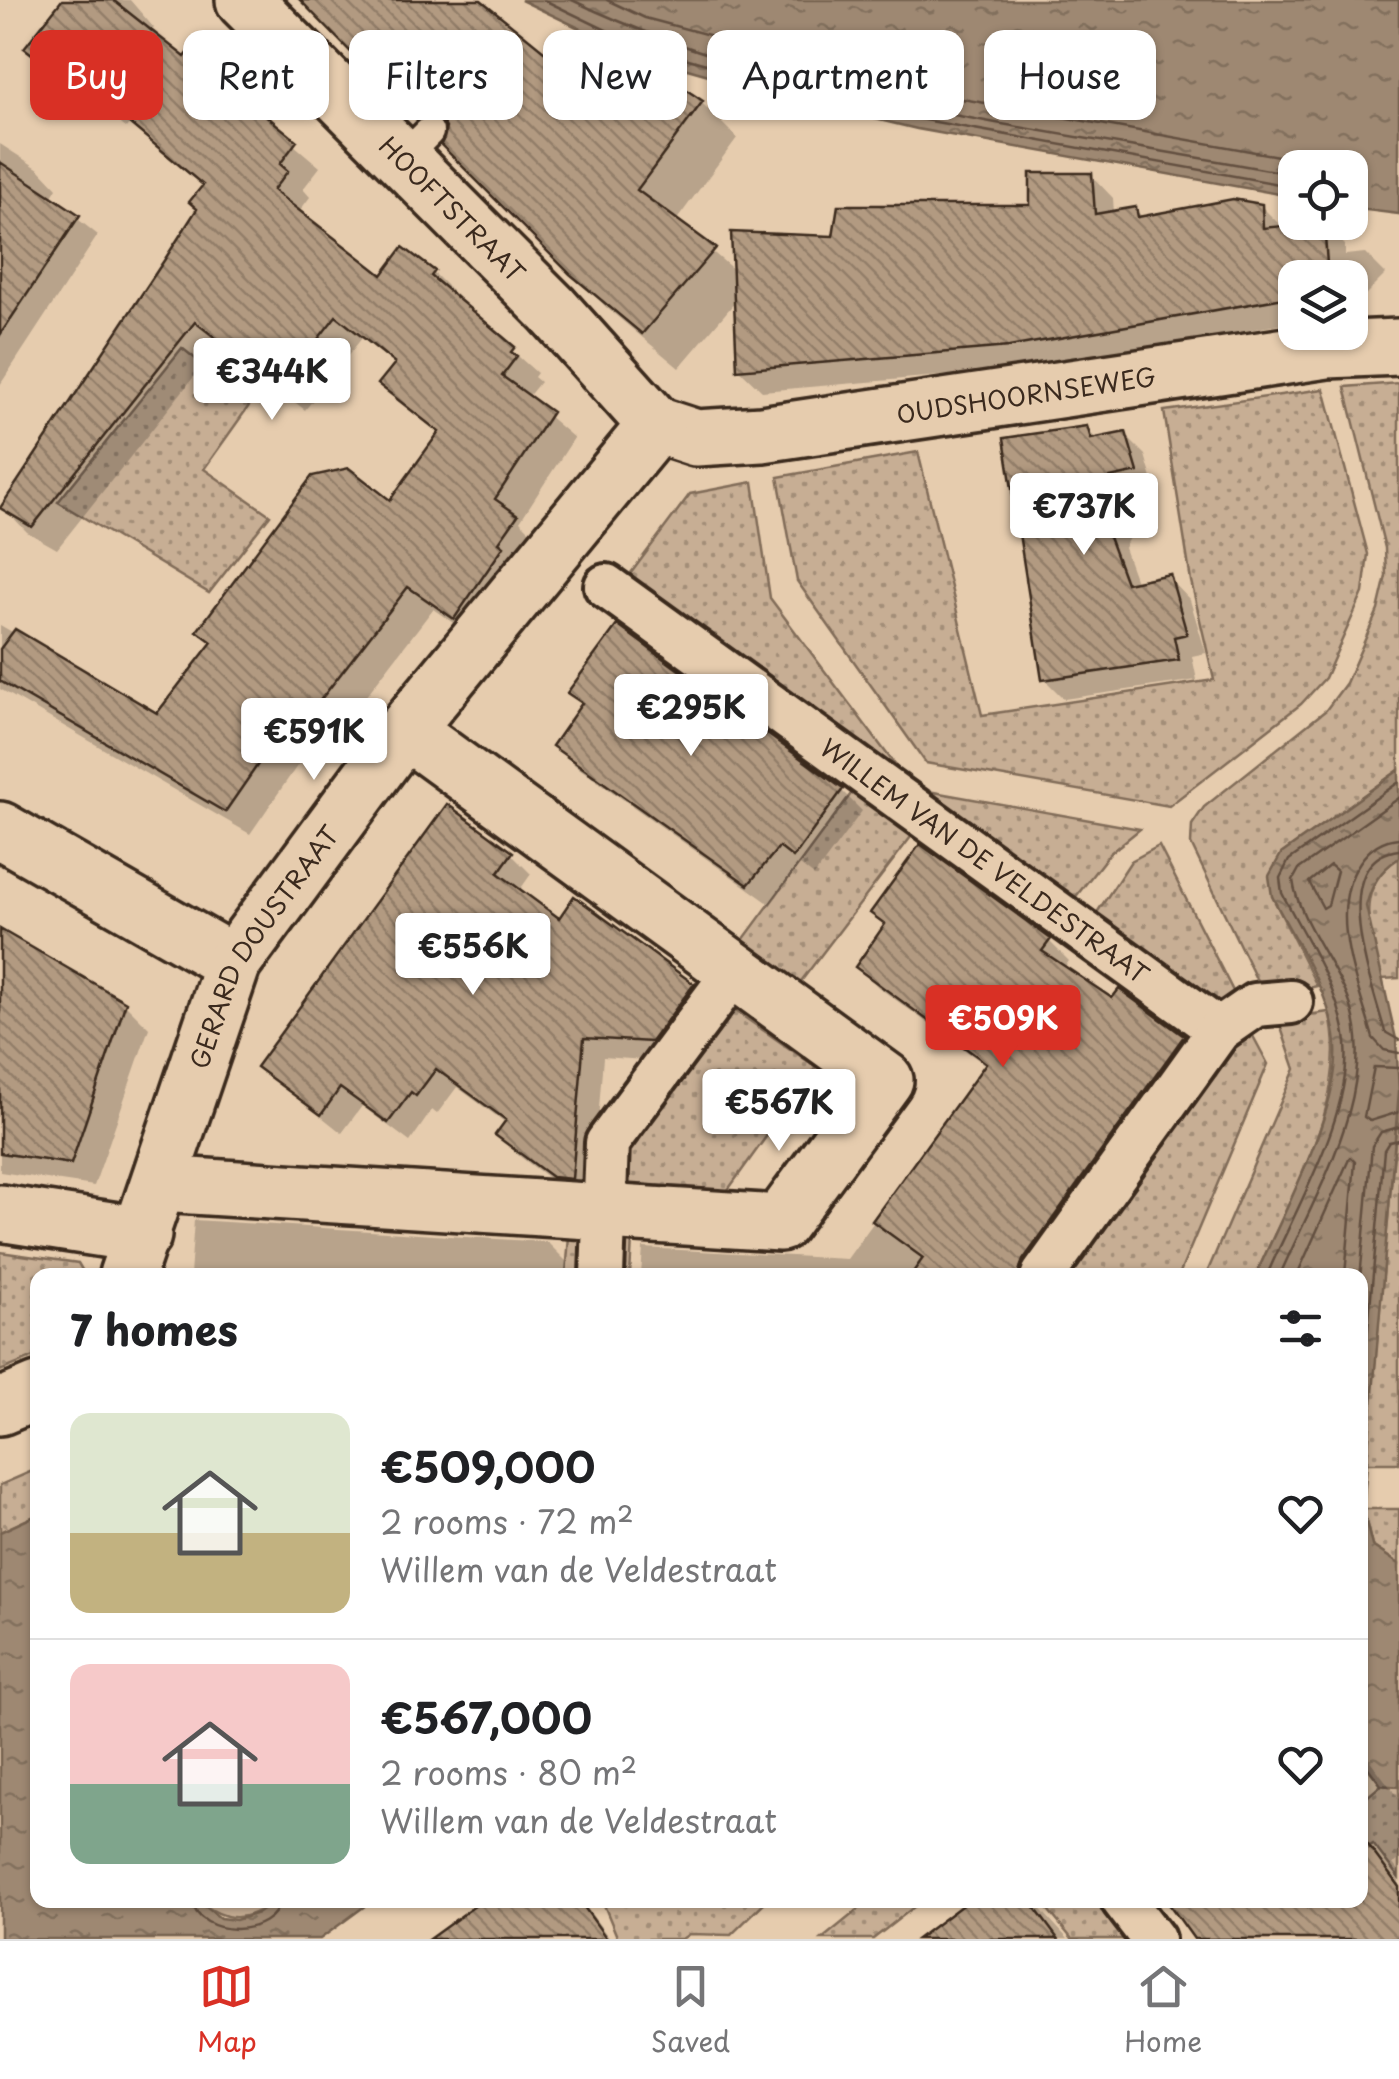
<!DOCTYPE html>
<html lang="en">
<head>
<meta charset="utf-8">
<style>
	:root { --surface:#fff; --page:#f2f2f2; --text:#202124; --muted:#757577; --line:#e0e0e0; --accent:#d93025 }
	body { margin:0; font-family:"Playpen Sans",sans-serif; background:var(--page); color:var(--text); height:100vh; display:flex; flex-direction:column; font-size:38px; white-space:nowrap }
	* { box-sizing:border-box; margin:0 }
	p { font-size:32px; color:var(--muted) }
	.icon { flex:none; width:55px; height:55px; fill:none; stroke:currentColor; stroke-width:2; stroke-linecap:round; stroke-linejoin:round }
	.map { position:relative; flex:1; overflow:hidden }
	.side { position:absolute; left:30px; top:1268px; width:1338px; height:640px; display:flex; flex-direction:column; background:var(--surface); border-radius:20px; box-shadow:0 2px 8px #0004 }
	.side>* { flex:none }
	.hud { position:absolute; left:30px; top:30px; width:1340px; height:90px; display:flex; gap:20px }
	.controls { position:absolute; left:1278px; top:150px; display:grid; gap:20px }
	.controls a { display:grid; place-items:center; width:90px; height:90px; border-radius:20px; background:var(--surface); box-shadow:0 2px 8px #0004; font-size:50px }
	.price { position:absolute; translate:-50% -85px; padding:0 22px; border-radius:10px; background:#fff; color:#222; font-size:32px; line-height:65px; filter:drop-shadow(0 2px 5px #0008) }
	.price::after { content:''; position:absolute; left:50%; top:60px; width:30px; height:22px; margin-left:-15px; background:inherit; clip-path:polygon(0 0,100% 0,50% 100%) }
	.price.selected { background:var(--accent); color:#fff }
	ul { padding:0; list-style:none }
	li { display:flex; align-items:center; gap:30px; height:250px; padding:0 40px }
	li+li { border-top:2px solid var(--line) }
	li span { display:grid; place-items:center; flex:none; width:280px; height:200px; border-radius:20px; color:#555 }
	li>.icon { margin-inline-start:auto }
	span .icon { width:120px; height:120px; fill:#fffc; stroke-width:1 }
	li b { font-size:42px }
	h2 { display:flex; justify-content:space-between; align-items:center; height:120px; padding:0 40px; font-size:42px }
	.pill { padding:0 35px; border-radius:20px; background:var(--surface); box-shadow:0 2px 8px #0004; font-size:35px; line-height:90px }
	.pill.selected { background:var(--accent); color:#fff }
	.menu { display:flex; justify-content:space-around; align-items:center; height:140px; border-top:2px solid var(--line); background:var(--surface); font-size:28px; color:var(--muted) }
	.menu a { display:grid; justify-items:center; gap:5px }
	.menu .selected { color:var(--accent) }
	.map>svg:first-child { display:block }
	.grass { fill:url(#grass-dots); stroke:#816c59; stroke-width:2.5 }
	.forest { fill:url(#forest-crowns); stroke:#816c59; stroke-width:2.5 }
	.water { fill:url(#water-ripples); stroke:#766250; stroke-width:2.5 }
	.shadow { fill:#0003 }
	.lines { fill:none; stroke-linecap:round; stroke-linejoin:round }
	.shore { stroke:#635040; stroke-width:2.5 }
	.building { fill:url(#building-back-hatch); stroke:#3b2a1e; stroke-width:2.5 }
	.service-casing { stroke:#3b2a1e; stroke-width:35 }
	.pedestrian-casing { stroke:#3b2a1e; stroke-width:50 }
	.minor-casing { stroke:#3b2a1e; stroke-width:62 }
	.service { stroke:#e6ccae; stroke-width:28 }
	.pedestrian { stroke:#e6ccae; stroke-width:42 }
	.minor { stroke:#e6ccae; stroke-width:55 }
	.labels { text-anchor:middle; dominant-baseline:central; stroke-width:8; stroke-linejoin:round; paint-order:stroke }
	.street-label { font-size:25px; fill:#3b2a1e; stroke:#e6ccae }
</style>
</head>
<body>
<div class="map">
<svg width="1399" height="1939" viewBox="0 0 1399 1939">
	<defs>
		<pattern id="grass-dots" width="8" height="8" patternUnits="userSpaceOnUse" patternTransform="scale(2.5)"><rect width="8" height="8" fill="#c7ae94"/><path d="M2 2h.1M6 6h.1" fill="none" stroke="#a38e78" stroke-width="1.8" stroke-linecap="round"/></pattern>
		<pattern id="forest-crowns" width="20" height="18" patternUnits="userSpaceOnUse" patternTransform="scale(2.5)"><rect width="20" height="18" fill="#c7ae94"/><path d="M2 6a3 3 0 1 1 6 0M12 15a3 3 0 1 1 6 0" fill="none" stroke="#a38e78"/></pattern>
		<pattern id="water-ripples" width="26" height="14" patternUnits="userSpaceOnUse" patternTransform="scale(2.5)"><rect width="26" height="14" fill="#9e8872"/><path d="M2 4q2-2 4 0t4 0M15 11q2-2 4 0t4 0" fill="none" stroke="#826f5d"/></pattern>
		<pattern id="building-back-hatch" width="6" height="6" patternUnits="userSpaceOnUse" patternTransform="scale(2.5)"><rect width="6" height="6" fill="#b29a81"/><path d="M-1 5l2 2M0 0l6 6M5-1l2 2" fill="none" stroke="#927e69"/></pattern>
	</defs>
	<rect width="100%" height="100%" fill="#e6ccae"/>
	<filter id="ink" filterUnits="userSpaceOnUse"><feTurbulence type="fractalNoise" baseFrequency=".01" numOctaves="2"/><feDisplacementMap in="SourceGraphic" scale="20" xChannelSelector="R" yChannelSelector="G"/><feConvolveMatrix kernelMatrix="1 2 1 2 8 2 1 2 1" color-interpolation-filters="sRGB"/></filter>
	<g filter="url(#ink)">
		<!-- grass -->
		<path class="grass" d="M182,348l69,55 -47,66 66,46 -61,78 -151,-91z
			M1399,383v387l-118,84 -9,42 45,90c-24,6 -40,9 -61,-7l-65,-135 1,-19 12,-18 122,-97 20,-27 32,-73 8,-34 -1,-28 -40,-161z
			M1324,389l44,165 -5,39 -38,85 -24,26 -132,102 -243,-43 -129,-182 -19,-104 140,-25 64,263 232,-35 -23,-99 -27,-170z
			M753,482l17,116 135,180 -280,-197 65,-87z
			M859,783l61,42 -131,172 -57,-42z
			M928,791l212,38 -31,25 -42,54 -148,-106z
			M1159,846l80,157 -40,30 -122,-90 54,-82z
			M1399,858v120l-18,1c-11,-46 -29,-91 18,-121z
			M724,1003l92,64 -96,134 -140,-9z
			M1329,1012c23,86 -39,184 -73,263h-50l89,-206 -17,-50z
			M1246,1023l22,41 -89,211h-125z
			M1399,1091v372h-33l32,-354z
			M569,1236l63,3 -2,36h-64z
			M0,1252l78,11 7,12h-47l-1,81 -37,15z
			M37,1469v46l-37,17v-47z
			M1363,1509h36v55l-27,-18z
			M1381,1785l18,2v91l-26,-34 -10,7 -3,-4v-44z
			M602,1900h165l-36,35 -42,-1 -7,5h-64z
			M870,1900h53l-50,39h-51z
			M1040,1900h113l20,28 -15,11h-86z"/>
		<!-- forest -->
		<path class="forest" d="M197,1900h79c-31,23 -49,23 -79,0z"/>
		<!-- water -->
		<path class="water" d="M521,0h878v214l-49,-6v-40h-55v29l-378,-68 -117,-28 -169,-48z
			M1399,770v88c-20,13 -27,26 -33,48l30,133 3,52 -36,418 9,37 27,18v223l-18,-2 -21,-28v-482h-104c26,-61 90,-174 79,-239 -8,-49 -41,-96 -63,-140l-3,-20 12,-22z
			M37,1515l1,385h159l23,18 16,2 22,-7 18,-13h97l-53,39h-320v-407z"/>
		<!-- shadow -->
		<path class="shadow" d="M62,0h68l24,28 -4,5 35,27 4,-4 131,111 -17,22 7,8 -12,16 84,65 22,-27 30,22 24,24 -3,3 82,73 -3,4 6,5 -13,16 47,40 -54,83 21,21 -62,99 -46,-32 -117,152 -10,-8 -56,81 -250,-145v-64l157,91 234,-212 49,-69 -59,-51 15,-18 -34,-28 -57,72 -85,-66 -163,205 -30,-17 -24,-25 196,-298 6,-22 -76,-63 -3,4 -74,-56 -24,-24 5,-8 -2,-3z
			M301,0h176l126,103 28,-2 22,-31 49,33 35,35 -61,83 59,50 100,-33 198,-31 58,-32 22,23 1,15 21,-3 9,8 117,-12 22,22 40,-5 22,22v10l20,-2 21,21 -36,36v-32h-55v44l-263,46 -270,23 -23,-22 -3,-68 -57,67 -72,-60z
			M0,144l39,25 18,19 -6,10 47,37 -98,150z
			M1086,429l12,11 27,-5 20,20 11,37 -27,5 4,32 -9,19 13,36 33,-5 20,21 16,53 -14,3 5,24 -133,19 -20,-20z
			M571,692l270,98 21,21 -48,65 -14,-11 -30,39 -194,-138 -20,-20 28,-41z
			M511,854l20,20 -12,17 40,30 134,65 20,20 -42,56 -68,-5 -11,141 -18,-1 -56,-42 -20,-20 8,-12 -49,-36 -20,27 -5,-4 -22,32 -48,-36 -20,27 -83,-66z
			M873,913l176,28 20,20 -5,7 49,34 70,36 20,20 -156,217h-406l2,-27 204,11 140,-193 -109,-79 -20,-21 28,-40z
			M0,933l125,71 24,24 -55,158 -94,-14z
			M194,1220l353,22 21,21 -1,12h-377z
			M1360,1747l39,52v60l-6,5 6,8v67h-198l-32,-39h191z
			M487,1900h94l29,39h-161z
			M973,1900h59l36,39h-147z"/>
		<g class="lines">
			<!-- shore -->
			<path class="shore" d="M544,0l91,44 167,47 117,28 376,68
				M572,0c215,104 489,130 723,175
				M607,0l38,18 279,74 376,68 16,8
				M1399,838c-17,1 -30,11 -39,24 -34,50 -2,122 13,176l11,12 15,3
				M1399,850c-75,9 -25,140 -14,182l14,8
				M1330,865l7,6 -9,34 -5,3 -14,-26z
				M1399,1068l-25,-1 -10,50 6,4 29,-9
				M1267,1275c28,-66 90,-168 78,-240 -8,-50 -41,-98 -63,-142l-2,-15 9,-18 110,-78
				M1280,1275c35,-81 103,-188 68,-277 -14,-35 -51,-82 -55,-118l6,-11 100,-71
				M1297,1275l53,-118 5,5 -10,113
				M1360,1279l12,-133 9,-14 18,-5
				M1360,1419l24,-269 5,-8 10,-2
				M192,1900c5,39 83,38 88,0"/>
		</g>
		<!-- building -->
		<path class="building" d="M62,0h51l72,57 4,-5 108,89 -17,23 8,7 -15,19 109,85 21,-28 32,24 -4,5 84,71 -4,5 6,4 -15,20 50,36 -57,87 23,16 -19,27 5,4 -50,73 -46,-32 -117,151 -10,-7 -56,81 -225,-131v-32l15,-20 142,84 55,-71 -15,-11 115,-155 37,-8 41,32 49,-68 -61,-48 17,-21 -59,-47 -56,72 -85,-66 -163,205 -32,-19 165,-249 32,-50 -8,-7 14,-17 -99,-83 -3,4 -77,-58z
			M300,0h181l122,99 9,-14 19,13 21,-31 51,34 -66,89 79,58 -74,86 -72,-60 -129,-129 5,-17 -5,-9 -16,-4 -8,5z
			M0,162l80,53 -80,120z
			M1030,173h62l3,41 41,-7 2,10 95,-18 29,5 1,24 61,-6 4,56h-33v18l-286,51 -272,23 -6,-138 102,4 5,-31h192z
			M1087,426l4,13 35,-7 12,40 -28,6 4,29 -9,19 21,57 44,-9 17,60 -13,3 5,23 -137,20 -38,-242z
			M617,625l226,164 -50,69 -14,-11 -31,38 -196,-139 30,-43 -15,-10z
			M447,804l66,48 -15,21 61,45 15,-22 120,88 -43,58 -67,-4 -12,141 -20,-2 -57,-42 11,-15 -70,-51 -20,27 -5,-4 -23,31 -48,-35 -19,27 -65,-48z
			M920,844l131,95 -9,12 70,47 7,-9 65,47 -161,224 -5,15h-107l12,-17 -51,-37 114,-158 -131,-96 30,-43 -15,-11z
			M0,929l126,73 -55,162 -71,-11z
			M1360,1834l39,53v52h-205l-28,-39h194z
			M483,1900h96l28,39h-178z
			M969,1900h60l29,39h-141z"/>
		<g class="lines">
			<!-- service casing -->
			<g class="service-casing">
				<path id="service" d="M402,159l27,-27"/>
			</g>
			<!-- pedestrian casing -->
			<g class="pedestrian-casing">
				<g id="pedestrian">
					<path id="s1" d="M606,586l613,444"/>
					<path d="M602,1275l5,-132 128,-172"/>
					<path d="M1043,1275l176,-245 36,-25 36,-3"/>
					<path d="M1123,1900l30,39"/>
				</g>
			</g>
			<!-- minor casing -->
			<g class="minor-casing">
				<g id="minor">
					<path id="s2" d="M244,0l308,309 104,116"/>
					<path id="s3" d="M656,425l40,13 66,-4 565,-84 72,-3"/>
					<path d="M0,830l233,133"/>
					<path d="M160,1184l620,39 105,-143 -480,-350"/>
					<path d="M0,1213l143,22"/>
					<path id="s4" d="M127,1275l106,-312 172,-233 251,-305"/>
					<path d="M0,1407l38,-16"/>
				</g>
			</g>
			<!-- service -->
			<use href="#service" class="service"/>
			<!-- pedestrian -->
			<use href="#pedestrian" class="pedestrian"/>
			<!-- minor -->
			<use href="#minor" class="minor"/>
		</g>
	</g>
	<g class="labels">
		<!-- street labels -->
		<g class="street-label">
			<text stroke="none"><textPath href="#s2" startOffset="295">HOOFTSTRAAT</textPath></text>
			<text stroke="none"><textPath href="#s3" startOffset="375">OUDSHOORNSEWEG</textPath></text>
			<text stroke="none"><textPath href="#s1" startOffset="468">WILLEM VAN DE VELDESTRAAT</textPath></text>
			<text stroke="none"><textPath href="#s4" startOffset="358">GERARD DOUSTRAAT</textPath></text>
		</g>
	</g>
</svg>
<div class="controls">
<a><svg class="icon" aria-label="locate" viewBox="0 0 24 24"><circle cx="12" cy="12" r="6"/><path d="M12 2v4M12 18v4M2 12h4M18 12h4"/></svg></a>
<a><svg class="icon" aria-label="layers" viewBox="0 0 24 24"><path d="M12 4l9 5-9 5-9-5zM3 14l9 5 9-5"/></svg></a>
</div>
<b class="price" style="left:272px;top:423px">€344K</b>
<b class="price" style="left:1084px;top:558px">€737K</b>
<b class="price" style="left:691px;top:759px">€295K</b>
<b class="price" style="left:314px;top:783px">€591K</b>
<b class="price" style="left:473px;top:998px">€556K</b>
<b class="price selected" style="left:1003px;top:1070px">€509K</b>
<b class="price" style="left:779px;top:1154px">€567K</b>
<div class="hud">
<a class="pill selected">Buy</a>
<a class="pill">Rent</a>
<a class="pill">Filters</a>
<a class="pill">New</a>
<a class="pill">Apartment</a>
<a class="pill">House</a>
</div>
<section class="side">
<h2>7 homes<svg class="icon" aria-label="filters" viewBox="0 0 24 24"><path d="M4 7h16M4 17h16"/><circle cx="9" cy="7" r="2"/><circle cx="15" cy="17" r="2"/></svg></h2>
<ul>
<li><span style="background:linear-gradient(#dfe7d0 60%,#c2b280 0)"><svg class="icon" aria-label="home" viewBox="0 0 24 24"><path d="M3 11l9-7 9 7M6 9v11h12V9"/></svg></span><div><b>€509,000</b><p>2 rooms · 72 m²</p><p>Willem van de Veldestraat</p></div><svg class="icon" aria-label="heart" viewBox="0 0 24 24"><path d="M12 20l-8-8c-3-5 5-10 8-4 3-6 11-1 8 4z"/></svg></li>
<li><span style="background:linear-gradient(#f6c9c9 60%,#7fa58c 0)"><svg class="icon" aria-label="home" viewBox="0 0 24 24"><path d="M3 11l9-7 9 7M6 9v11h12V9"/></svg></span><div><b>€567,000</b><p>2 rooms · 80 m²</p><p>Willem van de Veldestraat</p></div><svg class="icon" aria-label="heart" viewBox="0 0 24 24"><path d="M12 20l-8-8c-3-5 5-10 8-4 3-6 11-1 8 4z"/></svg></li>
</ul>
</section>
</div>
<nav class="menu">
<a class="selected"><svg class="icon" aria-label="map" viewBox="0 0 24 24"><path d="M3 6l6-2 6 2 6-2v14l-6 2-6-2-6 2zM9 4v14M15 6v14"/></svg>Map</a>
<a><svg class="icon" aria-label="saved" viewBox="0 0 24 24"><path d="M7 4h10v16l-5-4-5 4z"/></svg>Saved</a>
<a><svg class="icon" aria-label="home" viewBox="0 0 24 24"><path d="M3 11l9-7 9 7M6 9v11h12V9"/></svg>Home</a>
</nav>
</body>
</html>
